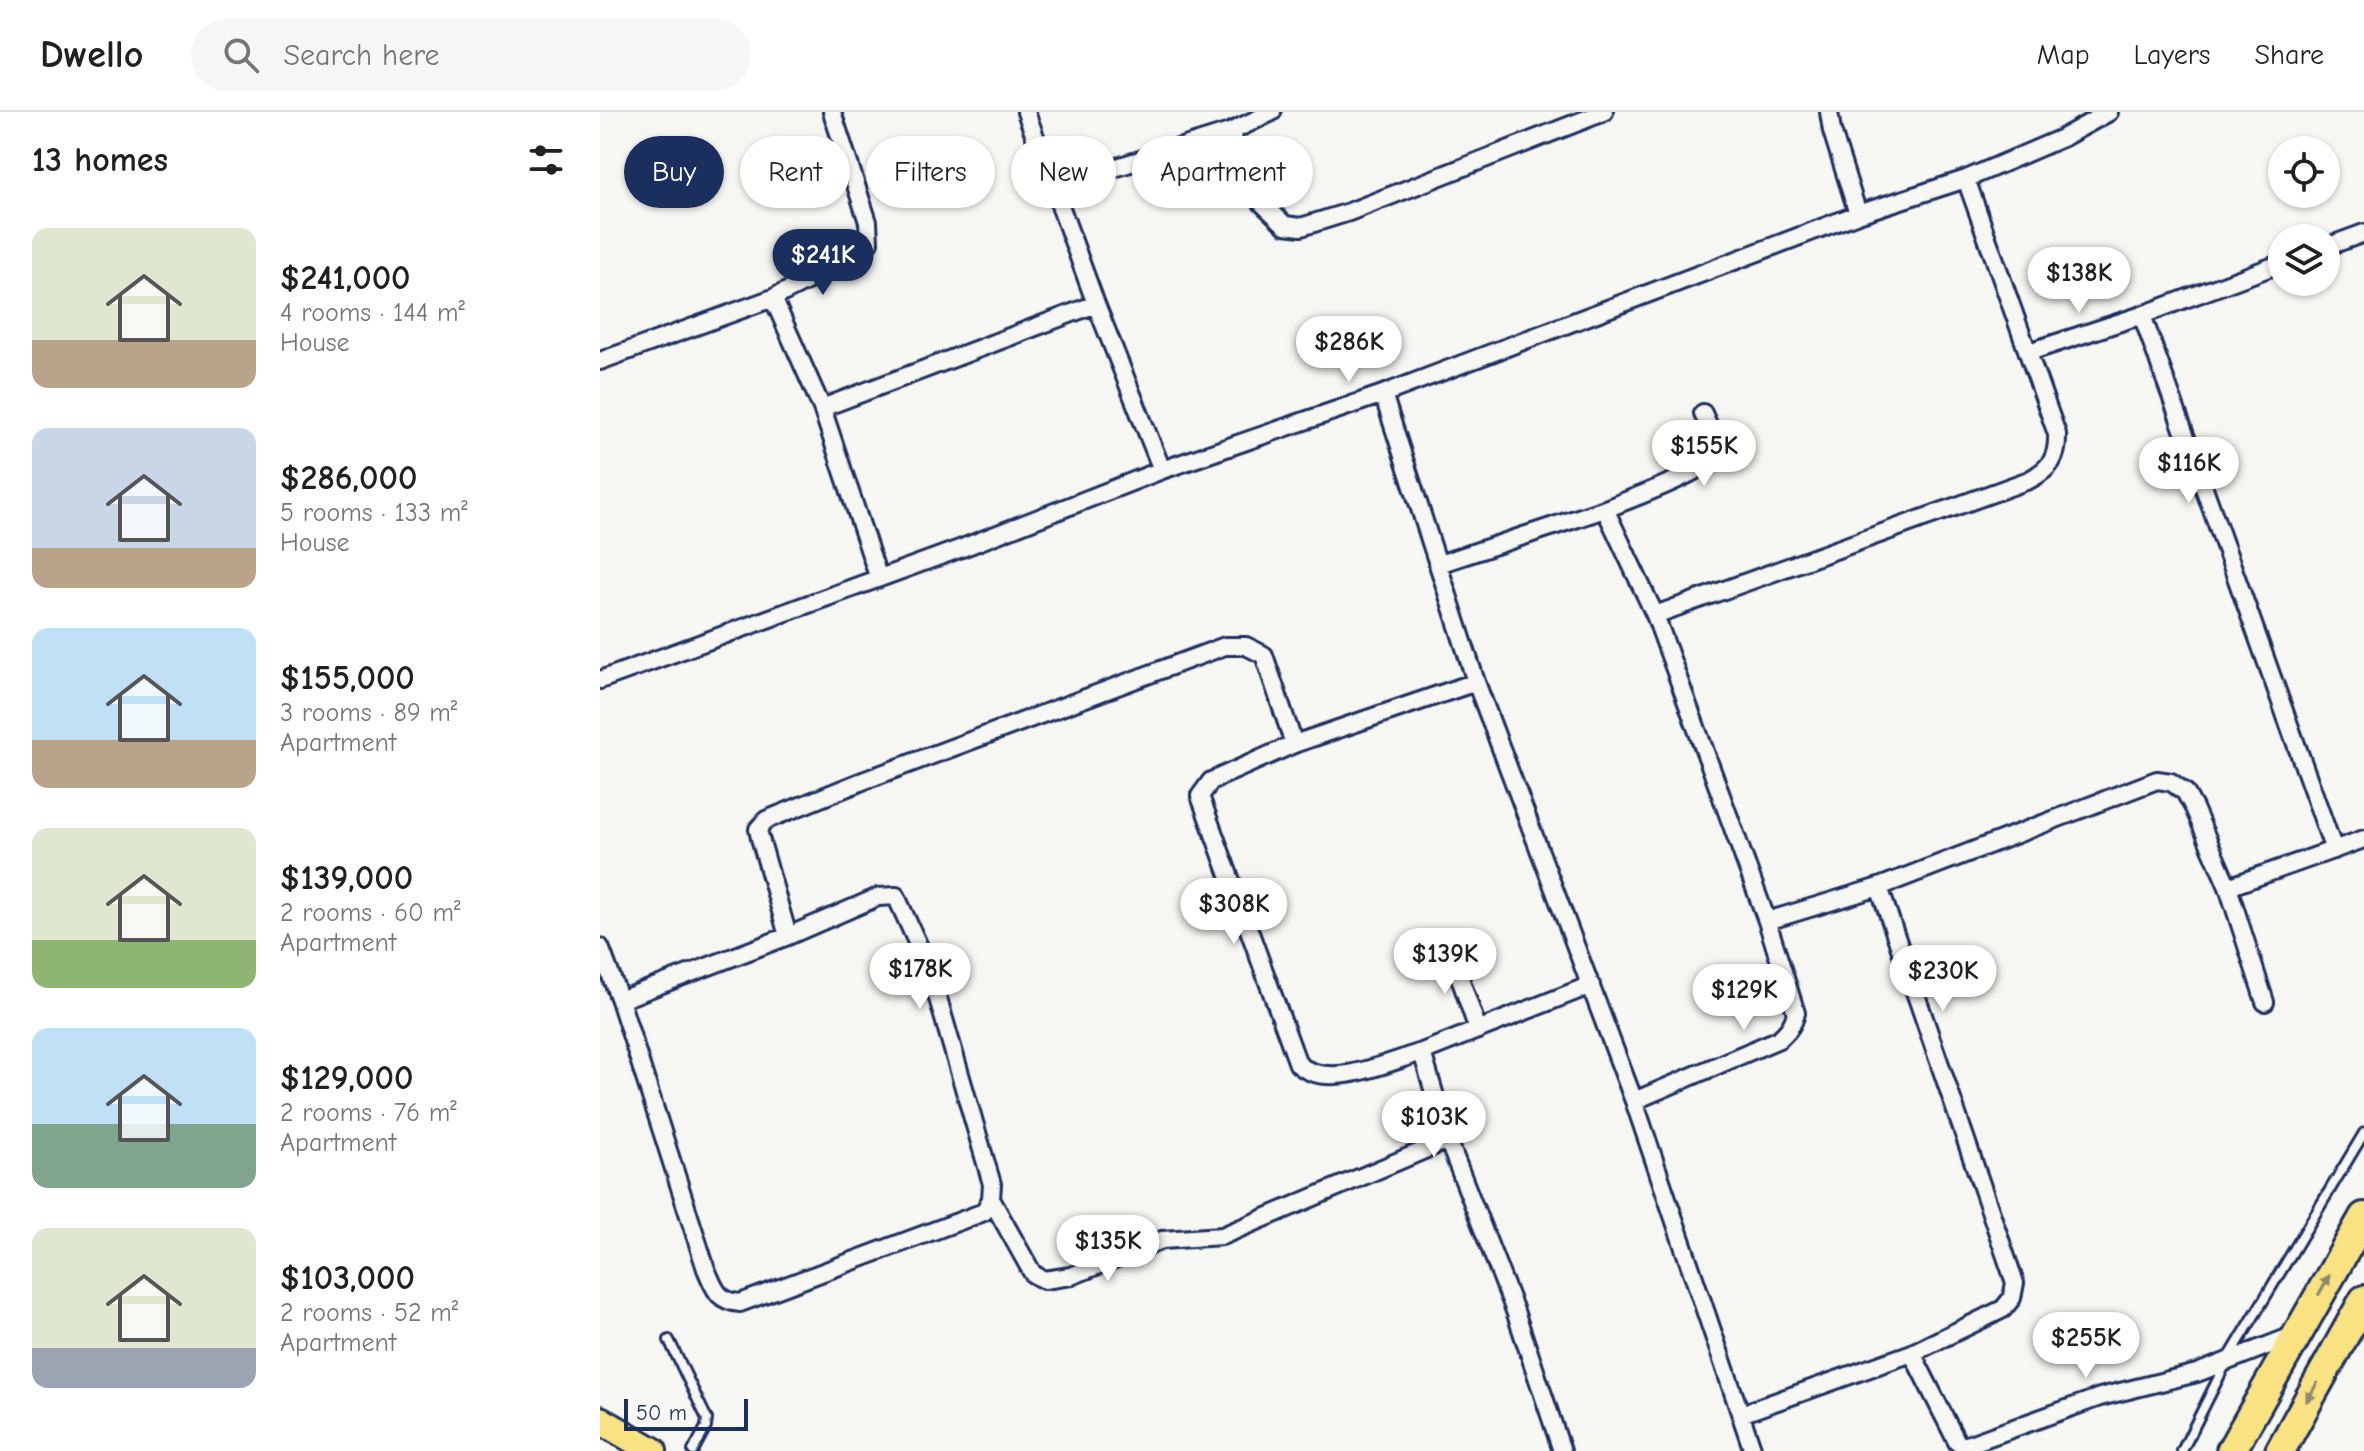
<!DOCTYPE html>
<html lang="en">
<head>
<meta charset="utf-8">
<style>
	:root { --surface:#fff; --page:#f6f6f6; --text:#202124; --muted:#757577; --line:#e0e0e0; --accent:#1b2f5e }
	body { margin:0; font-family:"Comic Neue",sans-serif; background:var(--page); color:var(--text); height:100vh; display:flex; flex-direction:column; font-size:30px; white-space:nowrap }
	* { box-sizing:border-box; margin:0 }
	p { font-size:26px; color:var(--muted) }
	.icon { flex:none; width:44px; height:44px; fill:none; stroke:currentColor; stroke-width:2; stroke-linecap:round; stroke-linejoin:round }
	.map { position:relative; flex:1; overflow:hidden }
	.sheet { display:flex; flex-direction:column; background:var(--surface); width:600px }
	.sheet>* { flex:none }
	.banner { position:absolute; left:24px; top:24px; width:760px; height:72px; display:flex; gap:16px }
	.controls { position:absolute; left:1668px; top:24px; display:grid; gap:16px }
	.controls a { display:grid; place-items:center; width:72px; height:72px; border-radius:50%; background:var(--surface); box-shadow:0 2px 6px #0004; font-size:40px }
	.scale { position:absolute; left:24px; bottom:20px; width:124px; box-sizing:border-box; padding-left:8px; border:4px solid #1b2f5e; border-top:0; font-size:22px; line-height:28px; white-space:nowrap; color:#1b2f5e; -webkit-text-stroke:6px #f6f6f2; paint-order:stroke }
	.price { position:absolute; translate:-50% -68px; padding:0 18px; border-radius:28px; background:#fff; color:#222; font-size:26px; line-height:52px; filter:drop-shadow(0 2px 4px #0008) }
	.price::after { content:''; position:absolute; left:50%; top:48px; width:24px; height:18px; margin-left:-12px; background:inherit; clip-path:polygon(0 0,100% 0,50% 100%) }
	.price.selected { background:var(--accent); color:#fff }
	ul { padding:0; list-style:none }
	li { display:flex; align-items:center; gap:24px; height:200px; padding:0 32px }
	li span { display:grid; place-items:center; flex:none; width:224px; height:160px; border-radius:16px; color:#555 }
	li>.icon { margin-inline-start:auto }
	span .icon { width:96px; height:96px; fill:#fffc; stroke-width:1 }
	li b { font-size:34px }
	h2 { display:flex; justify-content:space-between; align-items:center; height:96px; padding:0 32px; font-size:34px }
	.tag { padding:0 28px; border-radius:36px; background:var(--surface); box-shadow:0 2px 6px #0004; font-size:28px; line-height:72px }
	.tag.selected { background:var(--accent); color:#fff }
	header { display:flex; align-items:center; gap:48px; box-sizing:border-box; height:112px; padding:0 40px; background:var(--surface); border-bottom:2px solid var(--line) }
	header strong { font-size:38px }
	nav { display:flex; gap:44px; margin-inline-start:auto; font-size:28px }
	.search { width:560px; height:72px; background:var(--page); display:flex; align-items:center; gap:20px; box-sizing:border-box; padding:0 28px; border-radius:44px; color:var(--muted); font-size:30px }
	main { display:flex; flex:1; min-height:0 }
	.map>svg:first-child { display:block }
	.lines { fill:none; stroke-linecap:round; stroke-linejoin:round }
	.service-casing { stroke:#1b2f5e; stroke-width:14 }
	.minor-casing { stroke:#1b2f5e; stroke-width:22 }
	.primary-casing { stroke:#1b2f5e; stroke-width:32 }
	.trunk-casing { stroke:#1b2f5e; stroke-width:34 }
	.service { stroke:#f6f6f2; stroke-width:8 }
	.minor { stroke:#f6f6f2; stroke-width:16 }
	.primary { stroke:#f8e281; stroke-width:26 }
	.trunk { stroke:#f8e281; stroke-width:28 }
	.oneway { fill:#8a8870 }
</style>
</head>
<body>
<header>
<strong>Dwello</strong>
<div class="search"><svg class="icon" aria-label="search" viewBox="0 0 24 24"><circle cx="10" cy="10" r="6"/><path d="M15 15l6 6"/></svg>Search here</div>
<nav><a>Map</a><a>Layers</a><a>Share</a></nav>
</header>
<main>
<section class="sheet">
<h2>13 homes<svg class="icon" aria-label="filters" viewBox="0 0 24 24"><path d="M4 7h16M4 17h16"/><circle cx="9" cy="7" r="2"/><circle cx="15" cy="17" r="2"/></svg></h2>
<ul>
<li><span style="background:linear-gradient(#dfe7d0 70%,#b9a48a 0)"><svg class="icon" aria-label="home" viewBox="0 0 24 24"><path d="M3 11l9-7 9 7M6 9v11h12V9"/></svg></span><div><b>$241,000</b><p>4 rooms · 144 m²</p><p>House</p></div></li>
<li><span style="background:linear-gradient(#c9d6e8 75%,#b9a48a 0)"><svg class="icon" aria-label="home" viewBox="0 0 24 24"><path d="M3 11l9-7 9 7M6 9v11h12V9"/></svg></span><div><b>$286,000</b><p>5 rooms · 133 m²</p><p>House</p></div></li>
<li><span style="background:linear-gradient(#bfe0f5 70%,#b9a48a 0)"><svg class="icon" aria-label="home" viewBox="0 0 24 24"><path d="M3 11l9-7 9 7M6 9v11h12V9"/></svg></span><div><b>$155,000</b><p>3 rooms · 89 m²</p><p>Apartment</p></div></li>
<li><span style="background:linear-gradient(#dfe7d0 70%,#8fb573 0)"><svg class="icon" aria-label="home" viewBox="0 0 24 24"><path d="M3 11l9-7 9 7M6 9v11h12V9"/></svg></span><div><b>$139,000</b><p>2 rooms · 60 m²</p><p>Apartment</p></div></li>
<li><span style="background:linear-gradient(#bfe0f5 60%,#7fa58c 0)"><svg class="icon" aria-label="home" viewBox="0 0 24 24"><path d="M3 11l9-7 9 7M6 9v11h12V9"/></svg></span><div><b>$129,000</b><p>2 rooms · 76 m²</p><p>Apartment</p></div></li>
<li><span style="background:linear-gradient(#dfe7d0 75%,#9aa5b1 0)"><svg class="icon" aria-label="home" viewBox="0 0 24 24"><path d="M3 11l9-7 9 7M6 9v11h12V9"/></svg></span><div><b>$103,000</b><p>2 rooms · 52 m²</p><p>Apartment</p></div></li>
</ul>
</section>
<div class="map">
<svg width="1764" height="1339" viewBox="0 0 1764 1339">
	<rect width="100%" height="100%" fill="#f6f6f2"/>
	<filter id="ink" filterUnits="userSpaceOnUse"><feTurbulence type="fractalNoise" baseFrequency=".0125" numOctaves="2"/><feDisplacementMap in="SourceGraphic" scale="16" xChannelSelector="R" yChannelSelector="G"/><feConvolveMatrix kernelMatrix="1 2 1 2 8 2 1 2 1" color-interpolation-filters="sRGB"/></filter>
	<g filter="url(#ink)">
		<g class="lines">
			<!-- service casing -->
			<g class="service-casing">
				<path id="service" d="M69,1228l38,79 -1,8 -13,24
					M1582,1339l45,-90 137,-228"/>
			</g>
			<!-- minor casing -->
			<g class="minor-casing">
				<path id="minor" d="M426,0l70,192 66,166
					M1229,0l3,19 26,83
					M630,20l32,71 23,22 16,2 48,-15 255,-100
					M453,75l177,-55 42,-20
					M1726,135l38,-14
					M1682,151l-140,52 192,535
					M173,186l49,110 56,168
					M1429,240l113,-37
					M0,249l173,-63 87,-44 9,-12 -1,-20 -36,-110
					M783,282l93,288 158,419 119,350
					M222,296l274,-104
					M1005,397c20,-8 101,-37 108,-53 6,-15 -5,-30 -10,-43
					M839,452l166,-55 50,106
					M0,568l362,-132 200,-78 221,-76 475,-180 108,-35 96,-41 47,-26
					M694,632l-83,37 -11,15 98,268c30,27 90,-2 124,-12
					M1279,775l-112,34 -112,-306 374,-135c21,-11 29,-22 28,-46l-91,-255
					M1628,775l136,-48
					M188,824l-28,-98 -2,-9 8,-9 94,-38 365,-136h21l18,9 30,89 182,-62
					M0,835l20,53 86,269c9,20 11,32 34,34l244,-91 7,-13 1,-15 -62,-213 -34,-75 -18,1 -90,39 -168,64
					M850,837l28,81
					M1034,989l145,-62c9,-8 14,-14 17,-26l-29,-92
					M391,1087l42,75 11,6 27,-4 91,-36 60,-4 226,-96
					M1312,1241l45,89 7,4 136,-49 97,-24 98,-38
					M1141,1302l171,-61 91,-44 9,-11 3,-15 -136,-396 278,-107 14,2 14,10 9,16 34,79 37,115
					M962,1339l-47,-140 -67,-171 -26,-88 169,-67"/>
			</g>
			<!-- primary casing -->
			<g class="primary-casing">
				<path id="primary" d="M0,1308l53,31"/>
			</g>
			<!-- trunk casing -->
			<g class="trunk-casing">
				<path id="trunk" d="M1631,1339l133,-234
					M1680,1339l84,-151"/>
			</g>
			<!-- service -->
			<use href="#service" class="service"/>
			<!-- minor -->
			<use href="#minor" class="minor"/>
			<!-- primary -->
			<use href="#primary" class="primary"/>
			<!-- trunk -->
			<use href="#trunk" class="trunk"/>
		</g>
		<!-- one-way arrows -->
		<defs><path id="oneway-solid" d="M-6-.8H1V-3.2L6.5 0L1 3.2V.8H-6Z" transform="scale(2)"/></defs>
		<g class="oneway">
			<use href="#oneway-solid" transform="translate(1724 1173) rotate(-61)"/>
			<use href="#oneway-solid" transform="translate(1712 1280) rotate(120)"/>
		</g>
	</g>
</svg>
<div class="controls">
<a><svg class="icon" aria-label="locate" viewBox="0 0 24 24"><circle cx="12" cy="12" r="6"/><path d="M12 2v4M12 18v4M2 12h4M18 12h4"/></svg></a>
<a><svg class="icon" aria-label="layers" viewBox="0 0 24 24"><path d="M12 4l9 5-9 5-9-5zM3 14l9 5 9-5"/></svg></a>
</div>
<div class="scale">50 m</div>
<b class="price selected" style="left:223px;top:185px">$241K</b>
<b class="price" style="left:1479px;top:203px">$138K</b>
<b class="price" style="left:749px;top:272px">$286K</b>
<b class="price" style="left:1104px;top:376px">$155K</b>
<b class="price" style="left:1589px;top:393px">$116K</b>
<b class="price" style="left:634px;top:834px">$308K</b>
<b class="price" style="left:845px;top:884px">$139K</b>
<b class="price" style="left:320px;top:899px">$178K</b>
<b class="price" style="left:1343px;top:901px">$230K</b>
<b class="price" style="left:1144px;top:920px">$129K</b>
<b class="price" style="left:834px;top:1047px">$103K</b>
<b class="price" style="left:508px;top:1171px">$135K</b>
<b class="price" style="left:1486px;top:1268px">$255K</b>
<div class="banner">
<a class="tag selected">Buy</a>
<a class="tag">Rent</a>
<a class="tag">Filters</a>
<a class="tag">New</a>
<a class="tag">Apartment</a>
</div>
</div>
</main>
</body>
</html>
